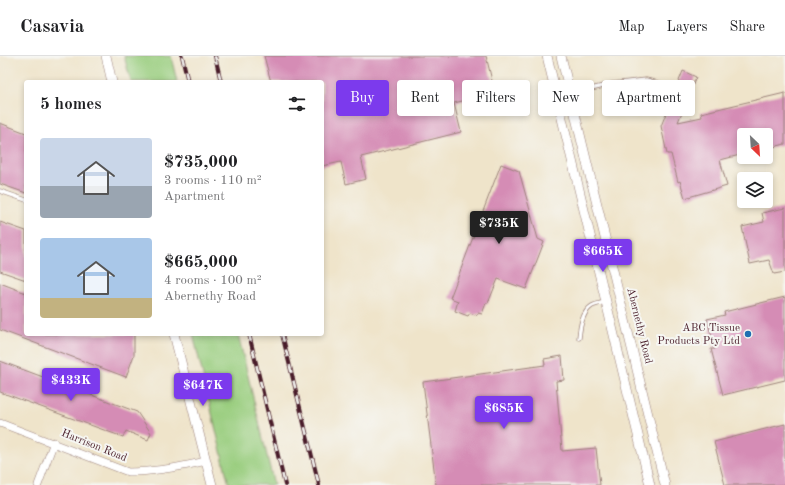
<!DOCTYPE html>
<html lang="en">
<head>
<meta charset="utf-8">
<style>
	:root { --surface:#fff; --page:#f6f6f6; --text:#202124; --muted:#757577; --line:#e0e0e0; --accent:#7c3aed }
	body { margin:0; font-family:"Old Standard TT",serif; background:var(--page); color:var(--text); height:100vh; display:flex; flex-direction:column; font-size:15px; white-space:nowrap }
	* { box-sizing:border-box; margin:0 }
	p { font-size:13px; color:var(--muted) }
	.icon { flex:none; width:22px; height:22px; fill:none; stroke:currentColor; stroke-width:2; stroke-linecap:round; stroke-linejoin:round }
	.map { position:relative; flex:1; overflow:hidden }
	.panel { position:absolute; left:24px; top:24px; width:300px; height:256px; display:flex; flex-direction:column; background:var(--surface); border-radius:4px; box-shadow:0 2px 6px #0003 }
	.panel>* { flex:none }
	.banner { position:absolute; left:336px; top:24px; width:380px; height:36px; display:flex; gap:8px }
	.needle { width:26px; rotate:155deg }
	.tools { position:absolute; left:737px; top:72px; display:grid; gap:8px }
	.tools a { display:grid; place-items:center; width:36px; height:36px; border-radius:4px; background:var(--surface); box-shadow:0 2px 6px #0003; font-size:20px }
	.price { position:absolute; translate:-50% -34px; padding:0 9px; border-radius:4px; background:var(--accent); color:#fff; font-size:13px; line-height:26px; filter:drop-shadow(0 1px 2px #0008) }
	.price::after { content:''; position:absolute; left:50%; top:24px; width:12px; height:9px; margin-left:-6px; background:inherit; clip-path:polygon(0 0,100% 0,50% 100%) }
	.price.active { background:#222; color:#fff }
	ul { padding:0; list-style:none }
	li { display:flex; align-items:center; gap:12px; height:100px; padding:0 16px }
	li span { display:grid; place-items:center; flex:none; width:112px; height:80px; border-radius:4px; color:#555 }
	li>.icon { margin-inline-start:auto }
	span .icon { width:48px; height:48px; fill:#fffc; stroke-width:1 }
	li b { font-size:17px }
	h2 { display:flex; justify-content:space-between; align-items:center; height:48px; padding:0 16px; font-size:17px }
	.chip { padding:0 14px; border-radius:4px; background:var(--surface); box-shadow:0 2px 6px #0003; font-size:14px; line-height:36px }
	.chip.active { background:var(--accent); color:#fff }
	header { display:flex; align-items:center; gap:24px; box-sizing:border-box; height:56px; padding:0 20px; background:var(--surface); border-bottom:1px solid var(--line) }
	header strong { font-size:19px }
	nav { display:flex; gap:22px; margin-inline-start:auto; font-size:14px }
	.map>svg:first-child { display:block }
	.green { fill:#99cd7e; stroke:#727654 }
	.building { fill:#d58cb5 }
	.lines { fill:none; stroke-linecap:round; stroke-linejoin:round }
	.service-casing { stroke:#9c827a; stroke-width:5 }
	.minor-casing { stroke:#9c827a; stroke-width:8 }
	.secondary-casing { stroke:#9c827a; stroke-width:10 }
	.service { stroke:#fff; stroke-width:3.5 }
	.minor { stroke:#fff; stroke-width:7 }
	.secondary { stroke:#fff; stroke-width:9 }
	.rail-casing { stroke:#4a1f2b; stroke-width:4 }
	.rail { stroke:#f6f6f2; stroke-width:2.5; stroke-dasharray:8; stroke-linecap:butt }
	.poi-dot { fill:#1f6fb2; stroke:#f6f6f2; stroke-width:1.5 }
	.labels { text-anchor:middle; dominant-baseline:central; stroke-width:4; stroke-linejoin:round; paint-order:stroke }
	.street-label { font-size:11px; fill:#4a1f2b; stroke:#f6f6f2 }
	.poi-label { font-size:11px; fill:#4a1f2b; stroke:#f6f6f2; text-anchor:end }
</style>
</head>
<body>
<header>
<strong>Casavia</strong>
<nav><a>Map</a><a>Layers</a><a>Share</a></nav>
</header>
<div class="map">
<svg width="785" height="429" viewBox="0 0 785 429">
	<rect width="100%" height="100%" fill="#f6f6f2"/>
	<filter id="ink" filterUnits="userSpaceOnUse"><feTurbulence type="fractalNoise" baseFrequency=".025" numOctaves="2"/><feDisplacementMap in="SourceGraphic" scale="8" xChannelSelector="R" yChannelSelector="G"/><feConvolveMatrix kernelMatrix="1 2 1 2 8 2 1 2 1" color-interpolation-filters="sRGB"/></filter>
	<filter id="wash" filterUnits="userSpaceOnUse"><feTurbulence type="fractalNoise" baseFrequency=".012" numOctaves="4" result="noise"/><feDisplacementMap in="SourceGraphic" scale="16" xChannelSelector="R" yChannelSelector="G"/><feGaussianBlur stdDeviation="0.9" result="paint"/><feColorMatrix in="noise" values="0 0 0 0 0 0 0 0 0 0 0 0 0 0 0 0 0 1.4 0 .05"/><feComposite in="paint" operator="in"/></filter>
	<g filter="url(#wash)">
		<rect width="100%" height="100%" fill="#efe4ca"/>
		<!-- green -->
		<path class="green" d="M124,0h47l6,26h-46z
			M193,278h45l36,151h-45z"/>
		<g id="blocks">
			<!-- building -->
			<path class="building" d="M264,0h222l9,37 -41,10 7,29 -100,25 5,22 -20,5 -5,-22 -19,4v-84h-51z
				M683,15l13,6 -18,45 24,-5 -1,-4 84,-20v51l-19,5v-14h-22v19l-24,6 7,26 -42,12 -5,-17 -2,1 -7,-28h-4l-6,-28z
				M0,67l26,10v60l-26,-9z
				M501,108l18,7 19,68 6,3 -18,47 -28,-10 -10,24h-2l-4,11 -4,-1 -1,2 -2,-1v1l-5,-2 -2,3 -13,-5 3,-10 -8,-3z
				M785,152v64l-11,2 -5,-14 -19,4 -8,-37 22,-5 -2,-9z
				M0,166l26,9v49l-26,-9z
				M0,227l26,10v41h108v21l-8,22 -126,-47z
				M785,241v83l-62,15 -12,-46h4l-8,-30 18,-4 -1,-3z
				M562,300l2,24 -8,1 6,70 34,-3 4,37h-164l-13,-103 122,-17 -1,-6z
				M0,305l137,51 14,21 -3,7 -22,-9 -3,6 -123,-45z
				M785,368v61h-60l-11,-43z"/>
		</g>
	</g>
	<g filter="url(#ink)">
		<use href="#blocks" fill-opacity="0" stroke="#9c827a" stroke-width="1"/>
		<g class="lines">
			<!-- service casing -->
			<g class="service-casing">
				<path id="service" d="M557,41l55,-13 34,-4 16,4
					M0,135l26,9
					M579,282c1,-11 3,-26 13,-32 4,-2 9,-3 13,-4"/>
			</g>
			<!-- minor casing -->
			<g class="minor-casing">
				<path id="minor" d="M0,367l128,49c27,0 53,-5 78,-11
					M38,429l16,-43"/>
			</g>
			<!-- secondary casing -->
			<g class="secondary-casing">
				<path id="secondary" d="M106,0l6,26
					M547,0l103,429
					M561,0l104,429
					M174,278l38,151"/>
			</g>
			<!-- service -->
			<use href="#service" class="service"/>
			<!-- minor -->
			<use href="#minor" class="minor"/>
			<!-- secondary -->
			<use href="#secondary" class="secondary"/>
			<!-- rail casing -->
			<g class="rail-casing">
				<path id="rail" d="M182,0l6,26
					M215,0l6,26
					M249,278l36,151
					M282,278l37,151"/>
			</g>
			<!-- rail -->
			<use href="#rail" class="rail"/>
		</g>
	</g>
	<!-- markers -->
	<circle class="poi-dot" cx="748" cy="278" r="4"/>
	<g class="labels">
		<!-- street labels -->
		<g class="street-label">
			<text transform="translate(639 270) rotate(76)">Abernethy Road</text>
			<text transform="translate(94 390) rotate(22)">Harrison Road</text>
		</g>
		<!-- poi labels -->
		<g class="poi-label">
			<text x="740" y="272">ABC Tissue<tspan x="740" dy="13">Products Pty Ltd</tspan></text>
		</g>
	</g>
</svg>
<div class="tools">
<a><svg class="needle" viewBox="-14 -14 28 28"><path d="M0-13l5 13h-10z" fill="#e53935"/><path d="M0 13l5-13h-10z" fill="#757577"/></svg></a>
<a><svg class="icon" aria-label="layers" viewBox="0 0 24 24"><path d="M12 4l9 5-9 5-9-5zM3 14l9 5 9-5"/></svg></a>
</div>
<b class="price active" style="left:499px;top:189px">$735K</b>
<b class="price" style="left:603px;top:217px">$665K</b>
<b class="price" style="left:71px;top:346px">$433K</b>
<b class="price" style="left:203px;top:351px">$647K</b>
<b class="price" style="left:504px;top:374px">$685K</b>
<div class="banner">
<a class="chip active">Buy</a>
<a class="chip">Rent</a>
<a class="chip">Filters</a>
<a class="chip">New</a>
<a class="chip">Apartment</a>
</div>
<section class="panel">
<h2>5 homes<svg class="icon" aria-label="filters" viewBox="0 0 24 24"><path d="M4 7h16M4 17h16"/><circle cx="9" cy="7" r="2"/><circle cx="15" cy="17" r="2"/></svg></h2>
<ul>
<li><span style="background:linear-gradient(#c9d6e8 60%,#9aa5b1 0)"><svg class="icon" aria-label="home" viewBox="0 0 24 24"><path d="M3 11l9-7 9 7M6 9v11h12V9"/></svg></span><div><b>$735,000</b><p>3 rooms · 110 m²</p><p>Apartment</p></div></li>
<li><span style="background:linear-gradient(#a9c7e8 75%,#c2b280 0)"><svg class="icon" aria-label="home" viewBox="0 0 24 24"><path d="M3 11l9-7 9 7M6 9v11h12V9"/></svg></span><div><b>$665,000</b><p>4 rooms · 100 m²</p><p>Abernethy Road</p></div></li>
</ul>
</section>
</div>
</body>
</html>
